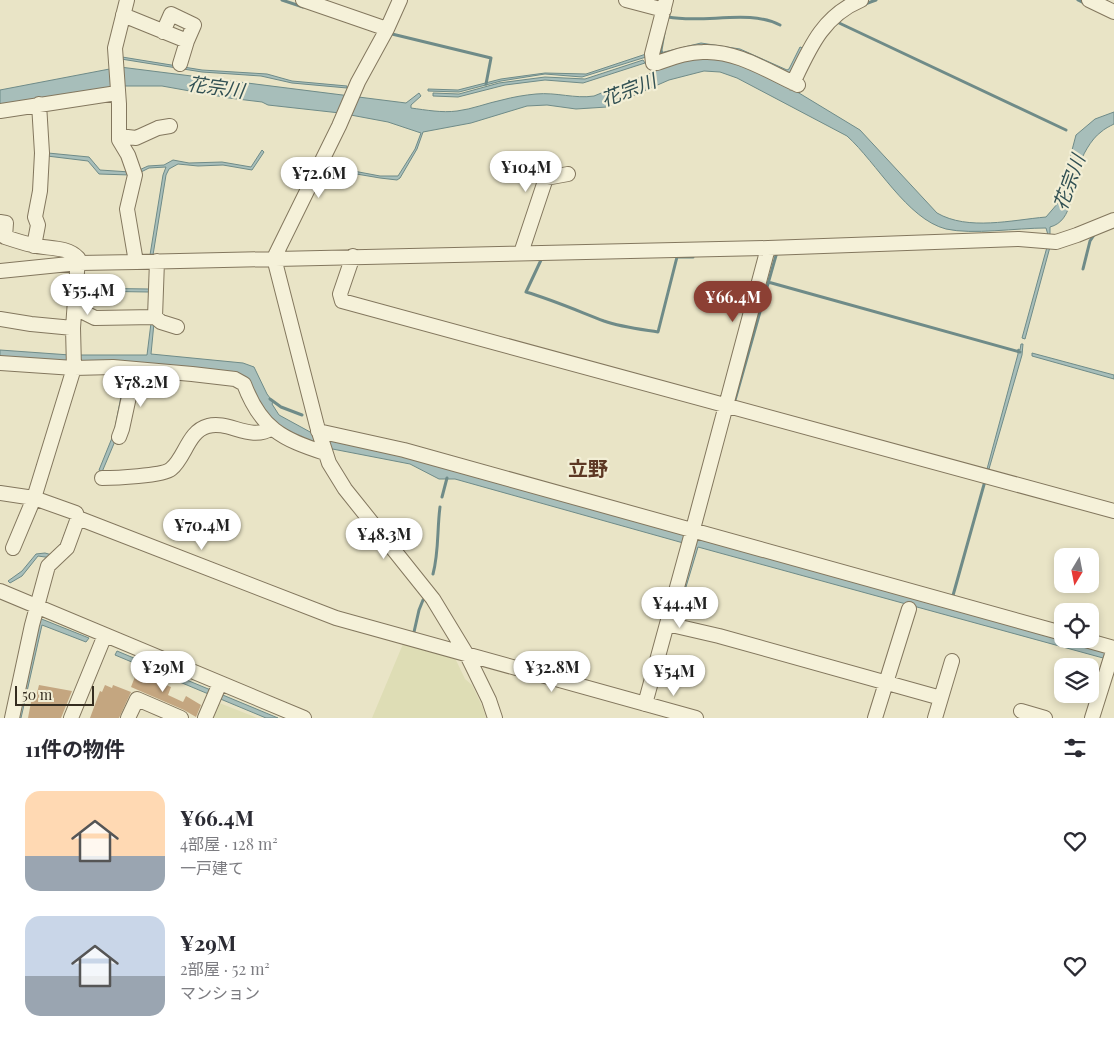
<!DOCTYPE html>
<html lang="ja">
<head>
<meta charset="utf-8">
<style>
	:root { --surface:#fff; --page:#f7f7f7; --text:#2b2b33; --muted:#7c7c81; --accent:#8c4034 }
	body { margin:0; font-family:"Playfair Display","Noto Sans JP",serif; background:var(--page); color:var(--text); height:100vh; display:flex; flex-direction:column; font-size:19px; white-space:nowrap }
	* { box-sizing:border-box; margin:0 }
	p { font-size:16px; color:var(--muted) }
	.icon { flex:none; width:28px; height:28px; fill:none; stroke:currentColor; stroke-width:2; stroke-linecap:round; stroke-linejoin:round }
	.map { position:relative; height:718px; overflow:hidden }
	.sheet { display:flex; flex-direction:column; background:var(--surface); flex:1 }
	.sheet>* { flex:none }
	.needle { width:32px; rotate:190deg }
	.fabs { position:absolute; left:1054px; top:548px; display:grid; gap:10px }
	.fabs a { display:grid; place-items:center; width:45px; height:45px; border-radius:10px; background:var(--surface); box-shadow:0 2px 8px #0003; font-size:25px }
	.scale { position:absolute; left:15px; bottom:12px; width:79px; box-sizing:border-box; padding-left:5px; border:2px solid #352d20; border-top:0; font-size:14px; line-height:18px; white-space:nowrap; color:#352d20; -webkit-text-stroke:4px #f2eed5; paint-order:stroke }
	.price { position:absolute; translate:-50% -42px; padding:0 11px; border-radius:18px; background:#fff; color:#222; font-size:16px; line-height:32px; filter:drop-shadow(0 1px 2px #0008) }
	.price::after { content:''; position:absolute; left:50%; top:30px; width:15px; height:11px; margin-left:-8px; background:inherit; clip-path:polygon(0 0,100% 0,50% 100%) }
	.price.active { background:var(--accent); color:#fff }
	ul { padding:0; list-style:none }
	li { display:flex; align-items:center; gap:15px; height:125px; padding:0 25px }
	li span { display:grid; place-items:center; flex:none; width:140px; height:100px; border-radius:15px; color:#555 }
	li>.icon { margin-inline-start:auto }
	span .icon { width:60px; height:60px; fill:#fffc; stroke-width:1 }
	li b { font-size:21px }
	h2 { display:flex; justify-content:space-between; align-items:center; height:60px; padding:0 25px; font-size:21px }
	.map>svg:first-child { display:block }
	.farmland { fill:#deddb5 }
	.water { fill:#a7beba; stroke:#6f8b88 }
	.lines { fill:none; stroke-linecap:round; stroke-linejoin:round }
	.stream { stroke:#6f8b88; stroke-width:3 }
	.building { fill:#c4a680 }
	.minor-casing { stroke:#83775e; stroke-width:16 }
	.minor { stroke:#f5f1d9; stroke-width:14 }
	.labels { text-anchor:middle; dominant-baseline:central; stroke-width:4.5; stroke-linejoin:round; paint-order:stroke }
	.water-label { font-size:19px; font-style:italic; fill:#315053; stroke:#f2eed5 }
	.quarter-label { font-size:20px; font-weight:bold; fill:#5d3824; stroke:#f2eed5 }
</style>
</head>
<body>
<div class="map">
<svg width="1114" height="718" viewBox="0 0 1114 718">
	<rect width="100%" height="100%" fill="#e9e4c6"/>
	<!-- farmland -->
	<path class="farmland" d="M403,644l52,14 10,21 7,6 11,23 3,10h-114z
		M217,702l40,16h-46z"/>
	<!-- water -->
	<path class="water" d="M701,43l39,6 47,21 2,-1 11,-22 3,1 -14,26 -49,-21 -79,3 -1,-3z
		M646,54v3l-64,20 -37,-3 -44,7 -42,11 -31,-1v-2l30,1 43,-11 44,-6 41,1z
		M122,57l80,13 65,4 25,7 55,5v2l-55,-5 -31,-7 -59,-4 -81,-13z
		M697,58h15l24,4 58,28 66,40 77,83c31,18 75,7 109,4l12,-14 18,-68 19,-16 19,-7v12c-4,2 -10,5 -13,8 -10,7 -19,24 -23,36 -7,19 -4,53 -28,59v7l-2,1 -2,-7c-30,0 -73,7 -100,1 -39,-10 -69,-66 -99,-93l-110,-58 -17,-6 -16,-1 -35,9 -62,27 -31,2 -29,-4 -20,1 -56,17 -48,9 -6,17 -17,29 -3,2 -17,-2 -53,-9v-3l53,10h18l17,-27 6,-16 -33,-11 -48,-9 -72,-8 -6,-3 -33,-4 -67,-12h-39l-123,20v-16l120,-23 286,36 13,-10 2,3 -10,9v3c15,2 31,5 46,3 16,-2 30,-8 45,-11 11,-3 23,-5 34,-6 20,-2 39,5 58,2l84,-34z
		M643,60l2,3 -62,20 -38,-3 -40,5 -47,12 -25,-1v-3l26,1 40,-11 46,-6 40,2z
		M262,150l2,2 -12,18 -29,-5 -25,1 -20,-2 -9,5 -3,6 -13,80h-3l13,-80 3,-8 -17,1 -10,5 -2,-2 11,-5 16,-1 9,-5 16,3 33,-1 29,5z
		M48,153l41,4 11,13 30,2v3l-31,-1 -11,-13 -41,-5z
		M1047,247h3l-25,92 -3,-1z
		M150,268h3l-4,24 -67,-1v-3l67,1z
		M151,323h3l-3,31 92,9 11,4 13,27 6,8 -1,2 7,11 33,18 75,17 675,189h6l46,12v10l-416,-114 -22,73h-2l20,-74 -239,-67h-16l-29,-15 -93,-18 -45,-22 -24,-42 -117,-17 -13,69 -16,38 -3,-2 15,-37 13,-68 -127,-5v-10l70,5h77z
		M1021,344h2l-1,11 -33,114h-2l31,-115v-5l2,1z
		M1032,353l82,22v4l-82,-23z
		M71,517l-8,28 -11,13 -14,-2 -16,20 -12,7 -2,-2 14,-10 14,-17 9,-1 7,2 8,-9z
		M39,618l50,20 -3,4 -44,-17 -21,93h-5z
		M117,651l161,67h-12l-151,-63z"/>
	<g class="lines">
		<!-- stream -->
		<path class="stream" d="M282,0l21,7
			M1078,0l8,4
			M865,4l11,-4
			M669,15l-1,2c35,7 82,-8 112,8
			M837,22l229,108
			M392,34l99,24 -5,26
			M662,54l-1,-4 3,-17
			M539,259l2,1 -15,32c27,8 52,19 78,29 17,6 35,8 54,11l19,-75h16
			M1083,269l7,-28 4,-6
			M768,282l252,70
			M270,399l11,8 21,8
			M735,400l42,-148
			M442,497l5,-19
			M433,574c6,-22 4,-45 7,-67
			M952,599l33,-118
			M414,632l5,-22 4,-10"/>
	</g>
	<!-- building -->
	<path class="building" d="M138,669l13,5 -2,4 22,9 -3,8 15,7 3,-6 15,9 -5,12 -12,-7 -53,-23z
		M39,685l33,6 -11,27h-33l4,-21h2l1,-5 2,1z
		M105,685l7,3 1,-3 18,7 -12,26h-29l10,-27 2,1z"/>
	<g class="lines">
		<!-- minor casing -->
		<g class="minor-casing">
			<path id="minor" d="M127,0l-12,48 4,56v36l9,15 7,20 -8,34 9,53
				M303,0l84,29
				M400,0l-13,29 -29,53 -19,44 -65,132 43,168 12,37 16,26 88,110 34,56 22,45 6,18
				M626,0l38,10
				M666,0l-14,54 1,9h4c15,-5 30,-11 46,-11 33,-2 66,20 95,33
				M1089,0l25,12
				M123,15l64,26 7,-16 -23,-11 -8,18
				M180,64l7,-23
				M793,83c17,-36 30,-67 68,-83
				M0,111l117,-18
				M119,136l17,2 22,-10 12,-2
				M0,222l6,1 -1,14c9,3 18,6 27,8 15,4 35,1 46,13l-5,70 1,40 -40,130 42,15 2,5 258,100 360,100
				M34,246l4,-21 -3,-8 5,-26 2,-38 -3,-49
				M521,253l25,-75 22,-4
				M353,256l-13,38 2,7 772,210
				M0,271l79,-8 57,-1 632,-14 251,-9 37,3 21,-7 37,-15
				M75,308l20,10 60,-1 2,-56
				M155,317l6,5 16,5
				M0,319l31,5 42,4
				M0,363l74,5 39,-1 79,7 43,5 9,5c17,45 38,55 81,69
				M318,431l86,19 658,183
				M119,437l3,-8 13,-60
				M102,478c12,0 61,-2 69,-9 14,-11 17,-38 37,-43 21,-6 42,16 64,2
				M0,493l34,5 -21,50
				M0,591l304,127
				M667,624l52,12 222,62
				M1082,639l32,9
				M645,704l48,-175 75,-281
				M1021,711l24,7
				M12,718l20,-93 16,-59 19,-18 11,-30
				M71,718l34,-83
				M128,718l9,-19 44,19
				M205,718l15,-35
				M875,718l34,-109
				M935,718l17,-57
				M1092,718l22,-70"/>
		</g>
		<!-- minor -->
		<use href="#minor" class="minor"/>
	</g>
	<g class="labels">
		<!-- water labels -->
		<g class="water-label">
			<text transform="translate(216 86) rotate(8)">花宗川</text>
			<text transform="translate(628 89) rotate(-21)">花宗川</text>
			<text transform="translate(1068 182) rotate(-70)">花宗川</text>
		</g>
		<!-- quarter labels -->
		<g class="quarter-label">
			<text x="588" y="467">立野</text>
		</g>
	</g>
</svg>
<div class="fabs">
<a><svg class="needle" viewBox="-14 -14 28 28"><path d="M0-13l5 13h-10z" fill="#e53935"/><path d="M0 13l5-13h-10z" fill="#7c7c81"/></svg></a>
<a><svg class="icon" aria-label="locate" viewBox="0 0 24 24"><circle cx="12" cy="12" r="6"/><path d="M12 2v4M12 18v4M2 12h4M18 12h4"/></svg></a>
<a><svg class="icon" aria-label="layers" viewBox="0 0 24 24"><path d="M12 4l9 5-9 5-9-5zM3 14l9 5 9-5"/></svg></a>
</div>
<div class="scale">50 m</div>
<b class="price" style="left:526px;top:193px">¥104M</b>
<b class="price" style="left:319px;top:199px">¥72.6M</b>
<b class="price" style="left:88px;top:316px">¥55.4M</b>
<b class="price active" style="left:733px;top:323px">¥66.4M</b>
<b class="price" style="left:141px;top:408px">¥78.2M</b>
<b class="price" style="left:202px;top:551px">¥70.4M</b>
<b class="price" style="left:384px;top:560px">¥48.3M</b>
<b class="price" style="left:680px;top:629px">¥44.4M</b>
<b class="price" style="left:163px;top:693px">¥29M</b>
<b class="price" style="left:552px;top:693px">¥32.8M</b>
<b class="price" style="left:674px;top:697px">¥54M</b>
</div>
<section class="sheet">
<h2>11件の物件<svg class="icon" aria-label="filters" viewBox="0 0 24 24"><path d="M4 7h16M4 17h16"/><circle cx="9" cy="7" r="2"/><circle cx="15" cy="17" r="2"/></svg></h2>
<ul>
<li><span style="background:linear-gradient(#ffd9b3 65%,#9aa5b1 0)"><svg class="icon" aria-label="home" viewBox="0 0 24 24"><path d="M3 11l9-7 9 7M6 9v11h12V9"/></svg></span><div><b>¥66.4M</b><p>4部屋 · 128 m²</p><p>一戸建て</p></div><svg class="icon" aria-label="heart" viewBox="0 0 24 24"><path d="M12 20l-8-8c-3-5 5-10 8-4 3-6 11-1 8 4z"/></svg></li>
<li><span style="background:linear-gradient(#c9d6e8 60%,#9aa5b1 0)"><svg class="icon" aria-label="home" viewBox="0 0 24 24"><path d="M3 11l9-7 9 7M6 9v11h12V9"/></svg></span><div><b>¥29M</b><p>2部屋 · 52 m²</p><p>マンション</p></div><svg class="icon" aria-label="heart" viewBox="0 0 24 24"><path d="M12 20l-8-8c-3-5 5-10 8-4 3-6 11-1 8 4z"/></svg></li>
</ul>
</section>
</body>
</html>
